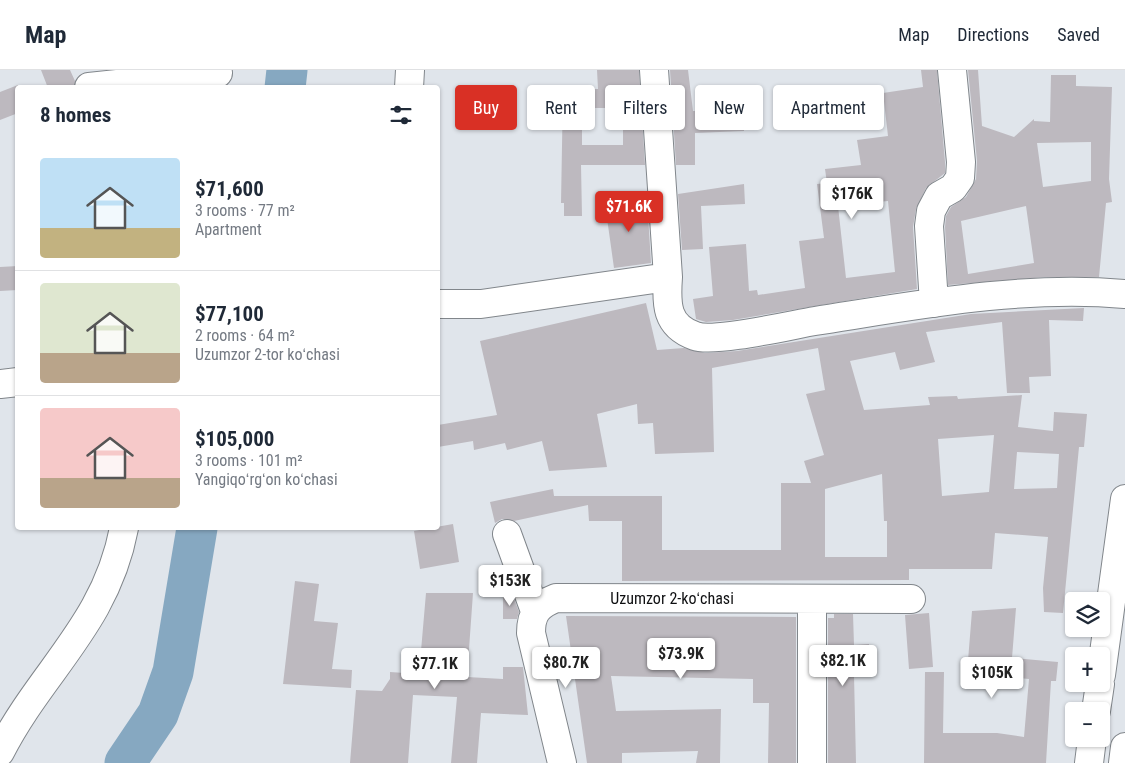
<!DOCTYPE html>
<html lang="en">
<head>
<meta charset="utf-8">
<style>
	:root { --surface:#fff; --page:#f2f2f3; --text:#1f2937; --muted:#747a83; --line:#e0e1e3; --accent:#d93025 }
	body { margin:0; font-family:"Roboto Condensed",sans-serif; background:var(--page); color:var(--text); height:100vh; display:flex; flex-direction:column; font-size:19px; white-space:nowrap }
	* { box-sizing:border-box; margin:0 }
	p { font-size:16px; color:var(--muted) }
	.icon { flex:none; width:28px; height:28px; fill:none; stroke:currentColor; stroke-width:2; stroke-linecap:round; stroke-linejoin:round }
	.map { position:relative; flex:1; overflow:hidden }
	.side { position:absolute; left:15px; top:15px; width:425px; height:445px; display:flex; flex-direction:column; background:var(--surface); border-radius:5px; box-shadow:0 1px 4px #0004 }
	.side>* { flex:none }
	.guide { position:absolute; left:455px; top:15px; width:475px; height:45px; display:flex; gap:10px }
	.buttons { position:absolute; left:1065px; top:522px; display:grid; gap:10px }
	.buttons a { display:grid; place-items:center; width:45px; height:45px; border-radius:5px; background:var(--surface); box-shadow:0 1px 4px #0004; font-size:25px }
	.price { position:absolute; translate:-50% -42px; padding:0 11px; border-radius:5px; background:#fff; color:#222; font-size:16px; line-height:32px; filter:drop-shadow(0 1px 2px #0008) }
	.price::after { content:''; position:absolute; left:50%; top:30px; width:15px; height:11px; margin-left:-8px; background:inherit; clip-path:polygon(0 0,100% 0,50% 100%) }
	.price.active { background:var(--accent); color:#fff }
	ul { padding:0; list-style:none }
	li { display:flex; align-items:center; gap:15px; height:125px; padding:0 25px }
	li+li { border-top:1px solid var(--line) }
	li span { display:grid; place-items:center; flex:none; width:140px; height:100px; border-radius:5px; color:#555 }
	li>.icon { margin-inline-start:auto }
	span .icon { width:60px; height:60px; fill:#fffc; stroke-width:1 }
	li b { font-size:21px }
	h2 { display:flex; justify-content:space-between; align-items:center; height:60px; padding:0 25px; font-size:21px }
	.tag { padding:0 18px; border-radius:5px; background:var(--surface); box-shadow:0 1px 4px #0004; font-size:18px; line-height:45px }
	.tag.active { background:var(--accent); color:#fff }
	header { display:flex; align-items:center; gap:30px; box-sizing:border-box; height:70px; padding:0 25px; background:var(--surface); border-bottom:1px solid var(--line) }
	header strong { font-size:24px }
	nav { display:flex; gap:28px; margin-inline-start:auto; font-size:18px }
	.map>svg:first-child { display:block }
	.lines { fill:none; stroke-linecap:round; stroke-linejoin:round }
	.river { stroke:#86a8c1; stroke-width:41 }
	.building { fill:#bdb9bf; fill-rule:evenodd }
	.minor-casing { stroke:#81868b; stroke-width:30 }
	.major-casing { stroke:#81868b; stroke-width:30 }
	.minor { stroke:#fff; stroke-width:28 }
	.major { stroke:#fff; stroke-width:28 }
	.labels { text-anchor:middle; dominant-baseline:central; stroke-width:4; stroke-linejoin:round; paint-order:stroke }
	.street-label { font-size:16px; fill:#0e0f11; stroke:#fff }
</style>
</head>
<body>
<header>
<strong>Map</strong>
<nav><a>Map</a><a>Directions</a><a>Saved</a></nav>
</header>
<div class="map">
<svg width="1125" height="693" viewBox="0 0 1125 693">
	<rect width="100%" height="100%" fill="#e0e5eb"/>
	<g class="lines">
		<!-- river -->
		<path class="river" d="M285,18l2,-18
			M125,693l33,-49 15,-42 24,-144"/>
	</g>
	<!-- building -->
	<path class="building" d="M41,0h29l5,11 -1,7h-26z
		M597,0h42l6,95h-64l1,51h-18v-13h-3l2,-114h35zM582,38h41v37h-41z
		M670,0h18l5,41 51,-1v21l-49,2v32h-19z
		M921,0h16l8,92v11l-19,15 -10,21 -3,18 4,62 -184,31 -27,2 -10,-3 -3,-20 20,-3 -4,-49 37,-3 3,47 8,-1 1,5 47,-7 -6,-47 25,-3 -7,-54 10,-1 -2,-14 36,-4 -4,-25 31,-4 -5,-43 40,-6zM888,131l7,71 -49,6 -8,-72z
		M968,0h10l4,56 32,11 20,-18v2l16,1 1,-47h25v11l36,1 -3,92 3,23 -6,1 -7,74h-53l-98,8 -3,-58 1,-11 5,-9 15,-10 10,-18 1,-18zM1091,72v39l-48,6 -6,-44zM1026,136l8,57 -66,11 -7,-53z
		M18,15v28l-18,7v-28z
		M744,114l1,20 -44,2 2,43 -21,1 -4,-56z
		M647,128l4,65 -37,5 -9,-64z
		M18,196v24l-18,1v-24z
		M646,233l11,47 27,-2 21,5 32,-2 234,-37 113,-6 -1,13 -34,-1 2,56 -22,1 1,16h-23l-5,-71 -76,10 9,30 -35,8 -5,-18 -45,9 14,49 66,-5 -2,-8 29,-1 1,3 64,-4 -4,32 35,4 1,-19 33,2 -3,33h-5l-16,166 -19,-1 -1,-24 5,-51 -53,-4 -3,36h-83v11l-287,1v-60h-33l-1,-16 -74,16 -12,-2 -7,4 -5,-21 63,-13 1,7h108v54h119v-67h30l-7,-22 20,-6 -18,-61 19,-4 -7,-42 -106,20 2,84 -59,2 -2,-31 -15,1 -1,-20 -40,10 10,53 -58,4 -7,-30 -35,9 -2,-7 -31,7 -1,-9 -35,6v-22l59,-10 -17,-74zM994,365l-5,57 -47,4 -4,-57zM1017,382l42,2 -2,34 -43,1zM882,404l2,47h3v36h-62v-68z
		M453,454l6,38 -39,7 -6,-38z
		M295,511l24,3 -5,37 24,2 -6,46 20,1 -1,18 -68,-4z
		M426,523h47l-6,84 36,2v-12h20l5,48 -47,-2 -4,50h-26l6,-66 -44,-2 -5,68h-58l6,-73 26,1 8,-12v-7l29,2z
		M503,523h9l7,19 -2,7h-14z
		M1016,538l-4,50 46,4 -2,19h-5l-5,82h-122l1,-91h19l-1,61h54l27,4 5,-58 -62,-6 5,-62z
		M929,543l4,54 -24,2 -4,-54z
		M834,544h19l1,31 15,-1v31h-15l2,88h-28v-145h6z
		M566,546l230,1v146h-28l1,-60h-16v-24l-142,-3 5,35 105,-2 -1,54h-24l2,-12 -76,2v10h-35z"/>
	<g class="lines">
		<!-- minor casing -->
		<g class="minor-casing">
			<path id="minor" d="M654,0l14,207c-2,27 -2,49 27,59 19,7 96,-11 120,-15 103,-16 206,-36 310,-27
				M89,17l129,-14
				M409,18l1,-18
				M934,233l-5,-77 2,-15 8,-15 14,-8 7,-10 1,-16 -9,-92
				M438,234h43l187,-27
				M0,314l18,-2
				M507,464l28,77
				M812,529v164
				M0,682c41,-81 106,-128 124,-224
				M562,693l-31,-130c0,-20 7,-28 25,-35l355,1"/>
		</g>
		<!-- major casing -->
		<g class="major-casing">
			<path id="major" d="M1101,605l24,-176
				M1096,641l4,-27
				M1089,693l3,-24
				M1123,693l2,-16"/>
		</g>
		<!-- minor -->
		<use href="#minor" class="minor"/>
		<!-- major -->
		<use href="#major" class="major"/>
	</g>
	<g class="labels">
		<!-- street labels -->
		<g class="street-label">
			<text x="672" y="528">Uzumzor 2-koʻchasi</text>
		</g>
	</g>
</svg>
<div class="buttons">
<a><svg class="icon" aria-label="layers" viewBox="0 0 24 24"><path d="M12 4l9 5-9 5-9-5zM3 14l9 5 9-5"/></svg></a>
<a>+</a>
<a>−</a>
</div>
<b class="price" style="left:852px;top:150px">$176K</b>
<b class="price active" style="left:629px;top:163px">$71.6K</b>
<b class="price" style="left:510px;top:537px">$153K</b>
<b class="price" style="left:681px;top:610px">$73.9K</b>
<b class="price" style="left:843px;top:617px">$82.1K</b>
<b class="price" style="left:566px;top:619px">$80.7K</b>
<b class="price" style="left:435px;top:620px">$77.1K</b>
<b class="price" style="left:992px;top:629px">$105K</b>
<div class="guide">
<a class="tag active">Buy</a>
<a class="tag">Rent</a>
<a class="tag">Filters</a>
<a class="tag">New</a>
<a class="tag">Apartment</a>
</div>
<section class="side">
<h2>8 homes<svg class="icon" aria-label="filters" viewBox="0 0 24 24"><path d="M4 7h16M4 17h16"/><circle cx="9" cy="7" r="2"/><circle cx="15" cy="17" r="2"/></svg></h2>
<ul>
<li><span style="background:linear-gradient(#bfe0f5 70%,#c2b280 0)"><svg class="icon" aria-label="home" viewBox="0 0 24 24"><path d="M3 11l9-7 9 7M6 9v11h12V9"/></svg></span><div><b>$71,600</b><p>3 rooms · 77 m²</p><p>Apartment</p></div></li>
<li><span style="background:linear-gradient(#dfe7d0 70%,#b9a48a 0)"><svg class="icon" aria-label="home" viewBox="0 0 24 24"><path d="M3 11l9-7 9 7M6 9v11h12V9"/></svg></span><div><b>$77,100</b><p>2 rooms · 64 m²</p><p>Uzumzor 2-tor koʻchasi</p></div></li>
<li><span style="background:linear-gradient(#f6c9c9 70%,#b9a48a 0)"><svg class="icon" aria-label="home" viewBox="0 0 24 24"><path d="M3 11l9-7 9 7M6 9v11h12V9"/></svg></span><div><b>$105,000</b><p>3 rooms · 101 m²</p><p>Yangiqoʻrgʻon koʻchasi</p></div></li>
</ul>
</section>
</div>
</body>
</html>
